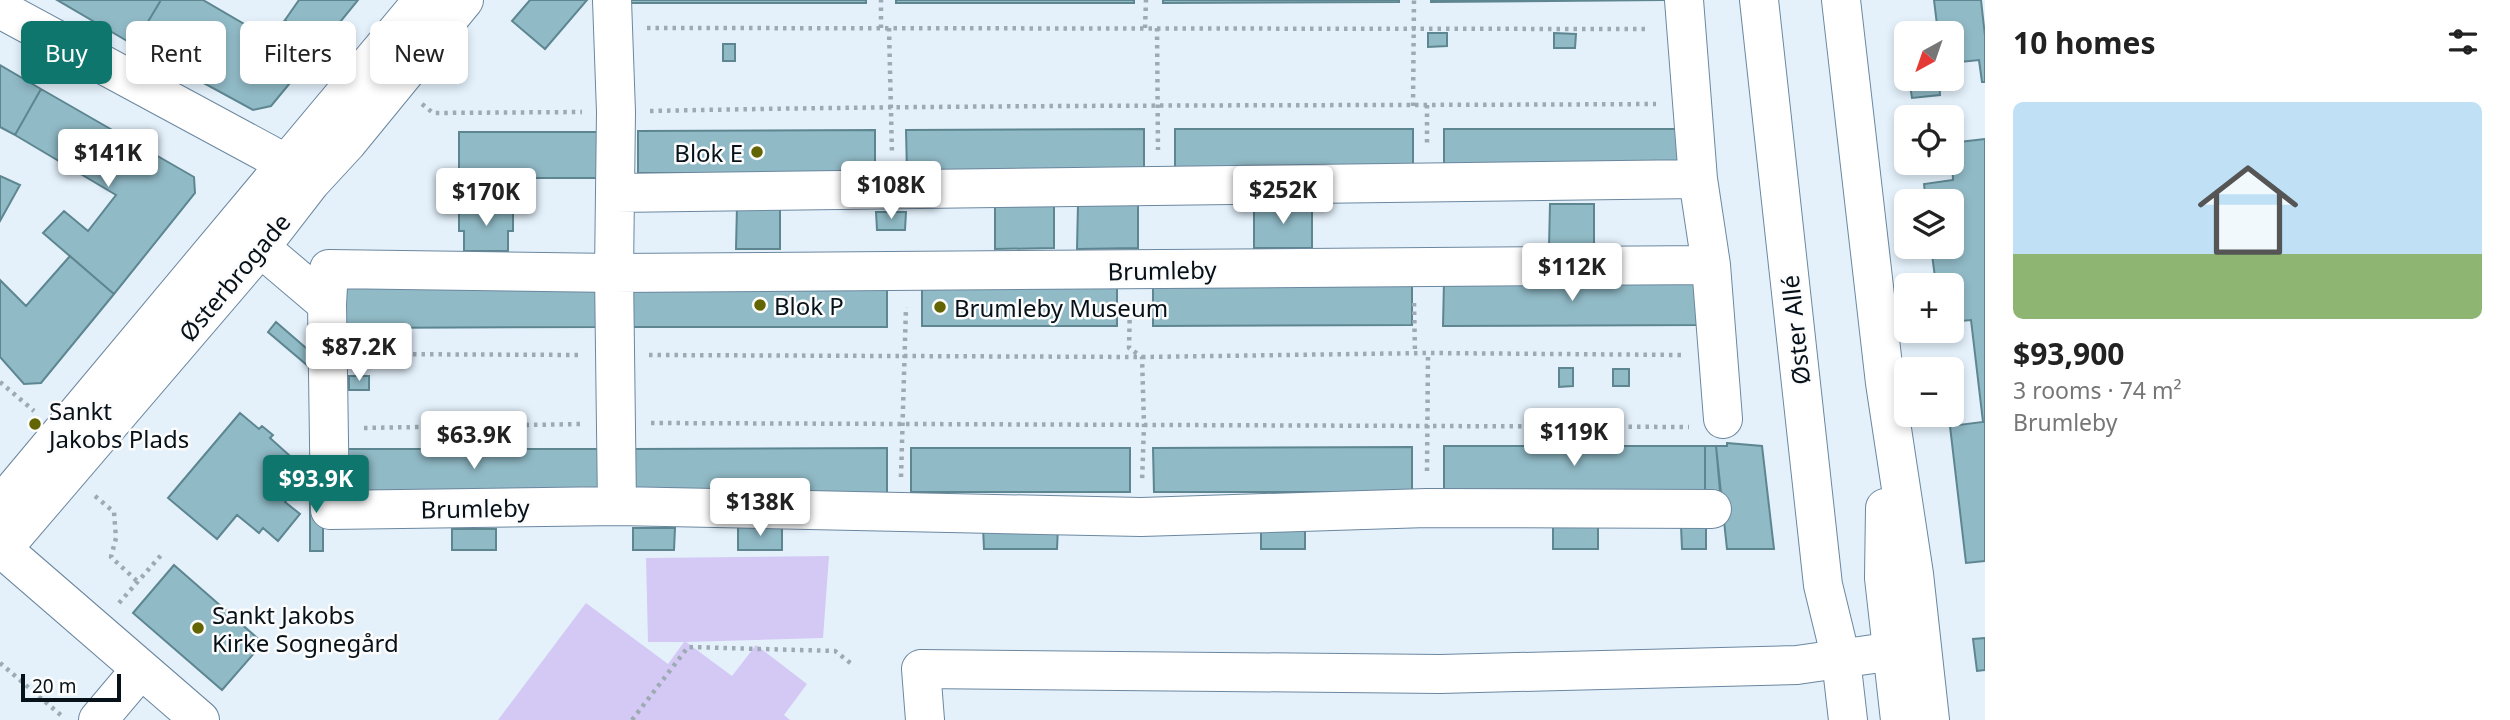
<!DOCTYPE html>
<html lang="en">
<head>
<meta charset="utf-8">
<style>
	:root { --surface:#fff; --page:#f2f2f2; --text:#222; --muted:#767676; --accent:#0f766e }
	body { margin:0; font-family:"Noto Sans",sans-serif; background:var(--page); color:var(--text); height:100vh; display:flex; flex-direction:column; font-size:26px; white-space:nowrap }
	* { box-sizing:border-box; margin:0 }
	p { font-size:23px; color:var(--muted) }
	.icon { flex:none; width:38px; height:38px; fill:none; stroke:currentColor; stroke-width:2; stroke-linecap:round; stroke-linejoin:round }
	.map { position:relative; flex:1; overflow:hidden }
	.sheet { display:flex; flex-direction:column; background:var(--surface); width:525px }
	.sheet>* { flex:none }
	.hud { position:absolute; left:21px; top:21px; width:665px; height:63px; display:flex; gap:14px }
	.needle { width:46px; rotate:220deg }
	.buttons { position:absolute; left:1894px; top:21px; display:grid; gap:14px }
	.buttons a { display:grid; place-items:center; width:70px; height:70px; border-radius:10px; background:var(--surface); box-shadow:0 4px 10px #0003; font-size:35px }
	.scale { position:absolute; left:21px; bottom:18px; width:100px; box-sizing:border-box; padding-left:7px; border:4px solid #061119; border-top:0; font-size:19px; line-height:24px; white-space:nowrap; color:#061119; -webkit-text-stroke:5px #fcfcfc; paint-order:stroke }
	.price { position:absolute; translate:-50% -60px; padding:0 16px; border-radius:7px; background:#fff; color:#222; font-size:23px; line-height:46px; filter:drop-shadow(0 2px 4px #0008) }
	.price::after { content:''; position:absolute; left:50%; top:42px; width:21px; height:16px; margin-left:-10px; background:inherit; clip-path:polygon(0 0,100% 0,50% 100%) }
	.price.selected { background:var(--accent); color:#fff }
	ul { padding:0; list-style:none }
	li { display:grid; align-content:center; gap:14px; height:371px; padding:0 28px }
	li span { display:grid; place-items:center; height:217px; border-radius:10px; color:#555 }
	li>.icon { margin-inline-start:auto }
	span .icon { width:126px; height:126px; fill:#fffc; stroke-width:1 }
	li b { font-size:30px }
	h2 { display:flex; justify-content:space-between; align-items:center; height:84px; padding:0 28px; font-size:30px }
	.pill { padding:0 24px; border-radius:10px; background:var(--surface); box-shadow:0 4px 10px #0003; font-size:24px; line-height:63px }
	.pill.selected { background:var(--accent); color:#fff }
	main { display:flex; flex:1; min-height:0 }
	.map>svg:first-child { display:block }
	.green { fill:#d3c9f4 }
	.building { fill:#90bac6; stroke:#5d8691; stroke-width:2 }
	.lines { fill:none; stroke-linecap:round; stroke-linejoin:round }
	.minor-casing { stroke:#6b879f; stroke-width:40 }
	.path { stroke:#9daab3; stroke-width:4.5; stroke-dasharray:3.5 5; stroke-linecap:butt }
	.minor { stroke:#fff; stroke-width:38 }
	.poi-dot { fill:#626501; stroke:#fcfcfc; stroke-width:2.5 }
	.labels { text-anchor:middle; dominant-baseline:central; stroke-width:5; stroke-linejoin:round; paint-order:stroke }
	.poi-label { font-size:24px; fill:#061119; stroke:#fcfcfc; text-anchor:start }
	.street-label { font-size:24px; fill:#061119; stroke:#fcfcfc }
</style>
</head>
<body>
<main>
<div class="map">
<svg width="1985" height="720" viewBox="0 0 1985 720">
	<rect width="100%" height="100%" fill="#e4f1fb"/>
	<!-- green -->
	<path class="green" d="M829,556l-6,82 -137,4 46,34 24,-31 51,39 -23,31 6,5h-292l88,-117 82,61 16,-22h-36l-2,-84z"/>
	<!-- building -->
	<path class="building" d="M57,0h104l-27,45z
		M161,0h42l67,39 15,-19 34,28 -48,58 -18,4 -119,-65z
		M299,0h59l-39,48 -34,-28z
		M530,0h57l-42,49 -33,-28z
		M629,0h237v3h-237z
		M896,0h238v3h-238z
		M1163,0h236v2l-236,1z
		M1431,0h234l-234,2z
		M1934,0h47l4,36v46h-3l-3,-22 -28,3v-30h-13z
		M1428,33h19v13l-19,1z
		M1554,33l22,1 -1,14h-21z
		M723,44h12v17h-12z
		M0,65l41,24 -26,46 -15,-8z
		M1909,79h30l1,16 -28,3z
		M41,89l153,88 1,16 -81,101 -71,-61 21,-22 24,20 28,-36 -101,-60z
		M1144,129v43l-237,1 -1,-43z
		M1175,129h238v42l-238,1z
		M1444,129h237v42l-237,1z
		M875,130v43h-237v-42z
		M459,132h141l1,46h-142z
		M1985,139v422l-19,2 -16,-137 33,-4 -12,-102 -20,2v-37h-15l-5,-38h20v-46h-25l-2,-17 29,-4 -2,-37z
		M0,176l20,9 -20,36z
		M1254,203l58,1v44h-58z
		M995,204h59v44l-59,1z
		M1078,204h60v44l-61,1z
		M1550,204h44v43h-45z
		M737,205h43v44h-44z
		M513,207v24h-5v20h-44v-20h-5v-23z
		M876,212h30l-1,18h-28z
		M70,256l44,38 -73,89 -17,1 -24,-27v-77l26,26z
		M1700,280v45l-257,1 1,-45z
		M1412,281v44l-259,1v-44z
		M887,282v45h-254v-44z
		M922,282h195v44h-195z
		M601,283v44l-255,1v-44z
		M276,322l45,39v16l-53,-45z
		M1559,368h14v18l-14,1z
		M1613,369h16v17h-16z
		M349,376h20v14h-20z
		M240,413l19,16 3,-3 11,9 -3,3 19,17 -11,13 21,17 -14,17 15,12 -22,27 -15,-13 -4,5 -22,-18 -20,24 -49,-41z
		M1727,443l35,3 12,103h-47l-11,-103h11z
		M1444,446h261v45h-261z
		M1705,446h11l4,45h-15z
		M1412,447v45h-258l-1,-44z
		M887,448v45l-254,1v-45z
		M911,448h219v44h-219z
		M347,449h255v44l-255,1z
		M310,480h13v71h-13z
		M1706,525v24h-24l-1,-23z
		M738,526l44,1v23h-44z
		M983,527h75l-1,22h-73z
		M1305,527v22h-44v-21z
		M1553,527h45v22h-45z
		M633,528h42l-1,22h-41z
		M452,529h44v21h-44z
		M174,565l89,78 -41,47 -89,-77z
		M1985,638v32l-8,1 -4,-32z"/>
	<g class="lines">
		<!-- minor casing -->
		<g class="minor-casing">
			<path id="minor" d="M612,0l4,112 -2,161 3,233
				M1684,0l14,179 13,86 12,154
				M1759,0l64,585 18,74 7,61
				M1841,0l44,383 29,191 16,146
				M0,9l287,155 20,15
				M616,193l1082,-14
				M235,226l92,78 3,206 287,-4 524,11 286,-9 285,1
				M327,304l2,-35 285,4 1097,-8
				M0,506l423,-506
				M1885,508l-1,70 16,142
				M0,547l200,173
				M0,552l260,-304 51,-66 36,-39 117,-143
				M98,720l43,-51
				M925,720l-4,-51 519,5 357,-9 125,-18"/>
		</g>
		<!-- path -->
		<path class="path" d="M647,28l1003,1
			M881,28v-28
			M889,28l3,126
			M1145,28l1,-28
			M1157,28l1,122
			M422,104l11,9 149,-1
			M1427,105v41
			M1413,106l1,-106
			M650,111c335,-7 671,-5 1006,-7
			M1130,303l-1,45 13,9 2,68 -2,58
			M1414,303l1,51
			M362,354l218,1
			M649,355l493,2 286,-4 255,2
			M0,382l34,29
			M651,423l1038,4
			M364,428l216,-4
			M1595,446v-19
			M1427,471l1,-118
			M901,477l5,-170
			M95,496l19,16 2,26 -5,19 27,25
			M119,603l44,-50
			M0,663l63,54
			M632,720l56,-73 147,4 18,14"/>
		<!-- minor -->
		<use href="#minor" class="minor"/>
	</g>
	<!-- markers -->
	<g class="poi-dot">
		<circle cx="757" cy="152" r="7"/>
		<circle cx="760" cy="305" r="7"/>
		<circle cx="940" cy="307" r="7"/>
		<circle cx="35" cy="424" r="7"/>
		<circle cx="198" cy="628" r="7"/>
	</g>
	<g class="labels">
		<!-- poi labels -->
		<g class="poi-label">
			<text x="743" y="152" text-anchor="end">Blok E</text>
			<text x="774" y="305">Blok P</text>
			<text x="954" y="307">Brumleby Museum</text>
			<text x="49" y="410">Sankt<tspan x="49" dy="28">Jakobs Plads</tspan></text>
			<text x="212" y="614">Sankt Jakobs<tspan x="212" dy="28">Kirke Sognegård</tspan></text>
		</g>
		<!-- street labels -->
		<g class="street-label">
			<text transform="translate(1162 270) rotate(-1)">Brumleby</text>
			<text transform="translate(234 277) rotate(-50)">Østerbrogade</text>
			<text transform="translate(1795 330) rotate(-96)">Øster Allé</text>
			<text transform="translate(475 508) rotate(-1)">Brumleby</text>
		</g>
	</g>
</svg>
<div class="buttons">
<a><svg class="needle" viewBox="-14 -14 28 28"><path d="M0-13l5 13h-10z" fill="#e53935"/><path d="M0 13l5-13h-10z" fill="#767676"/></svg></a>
<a><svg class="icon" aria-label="locate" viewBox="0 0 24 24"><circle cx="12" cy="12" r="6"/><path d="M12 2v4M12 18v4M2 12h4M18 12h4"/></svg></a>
<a><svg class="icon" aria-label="layers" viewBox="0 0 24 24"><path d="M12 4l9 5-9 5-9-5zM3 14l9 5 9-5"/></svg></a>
<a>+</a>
<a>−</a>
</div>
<div class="scale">20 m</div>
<b class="price" style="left:108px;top:189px">$141K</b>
<b class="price" style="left:891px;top:221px">$108K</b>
<b class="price" style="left:1283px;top:226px">$252K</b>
<b class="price" style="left:486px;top:228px">$170K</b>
<b class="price" style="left:1572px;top:303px">$112K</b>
<b class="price" style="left:359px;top:383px">$87.2K</b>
<b class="price" style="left:1574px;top:468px">$119K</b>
<b class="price" style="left:474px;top:471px">$63.9K</b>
<b class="price selected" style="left:316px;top:515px">$93.9K</b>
<b class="price" style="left:760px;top:538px">$138K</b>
<div class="hud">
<a class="pill selected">Buy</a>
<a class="pill">Rent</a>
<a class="pill">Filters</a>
<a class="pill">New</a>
</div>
</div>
<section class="sheet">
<h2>10 homes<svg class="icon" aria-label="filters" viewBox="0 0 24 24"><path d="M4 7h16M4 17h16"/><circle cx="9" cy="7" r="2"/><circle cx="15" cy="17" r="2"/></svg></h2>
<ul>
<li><span style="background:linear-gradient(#bfe0f5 70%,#8fb573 0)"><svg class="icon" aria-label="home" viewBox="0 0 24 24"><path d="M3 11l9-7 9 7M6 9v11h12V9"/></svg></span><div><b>$93,900</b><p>3 rooms · 74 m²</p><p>Brumleby</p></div></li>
</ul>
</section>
</main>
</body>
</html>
